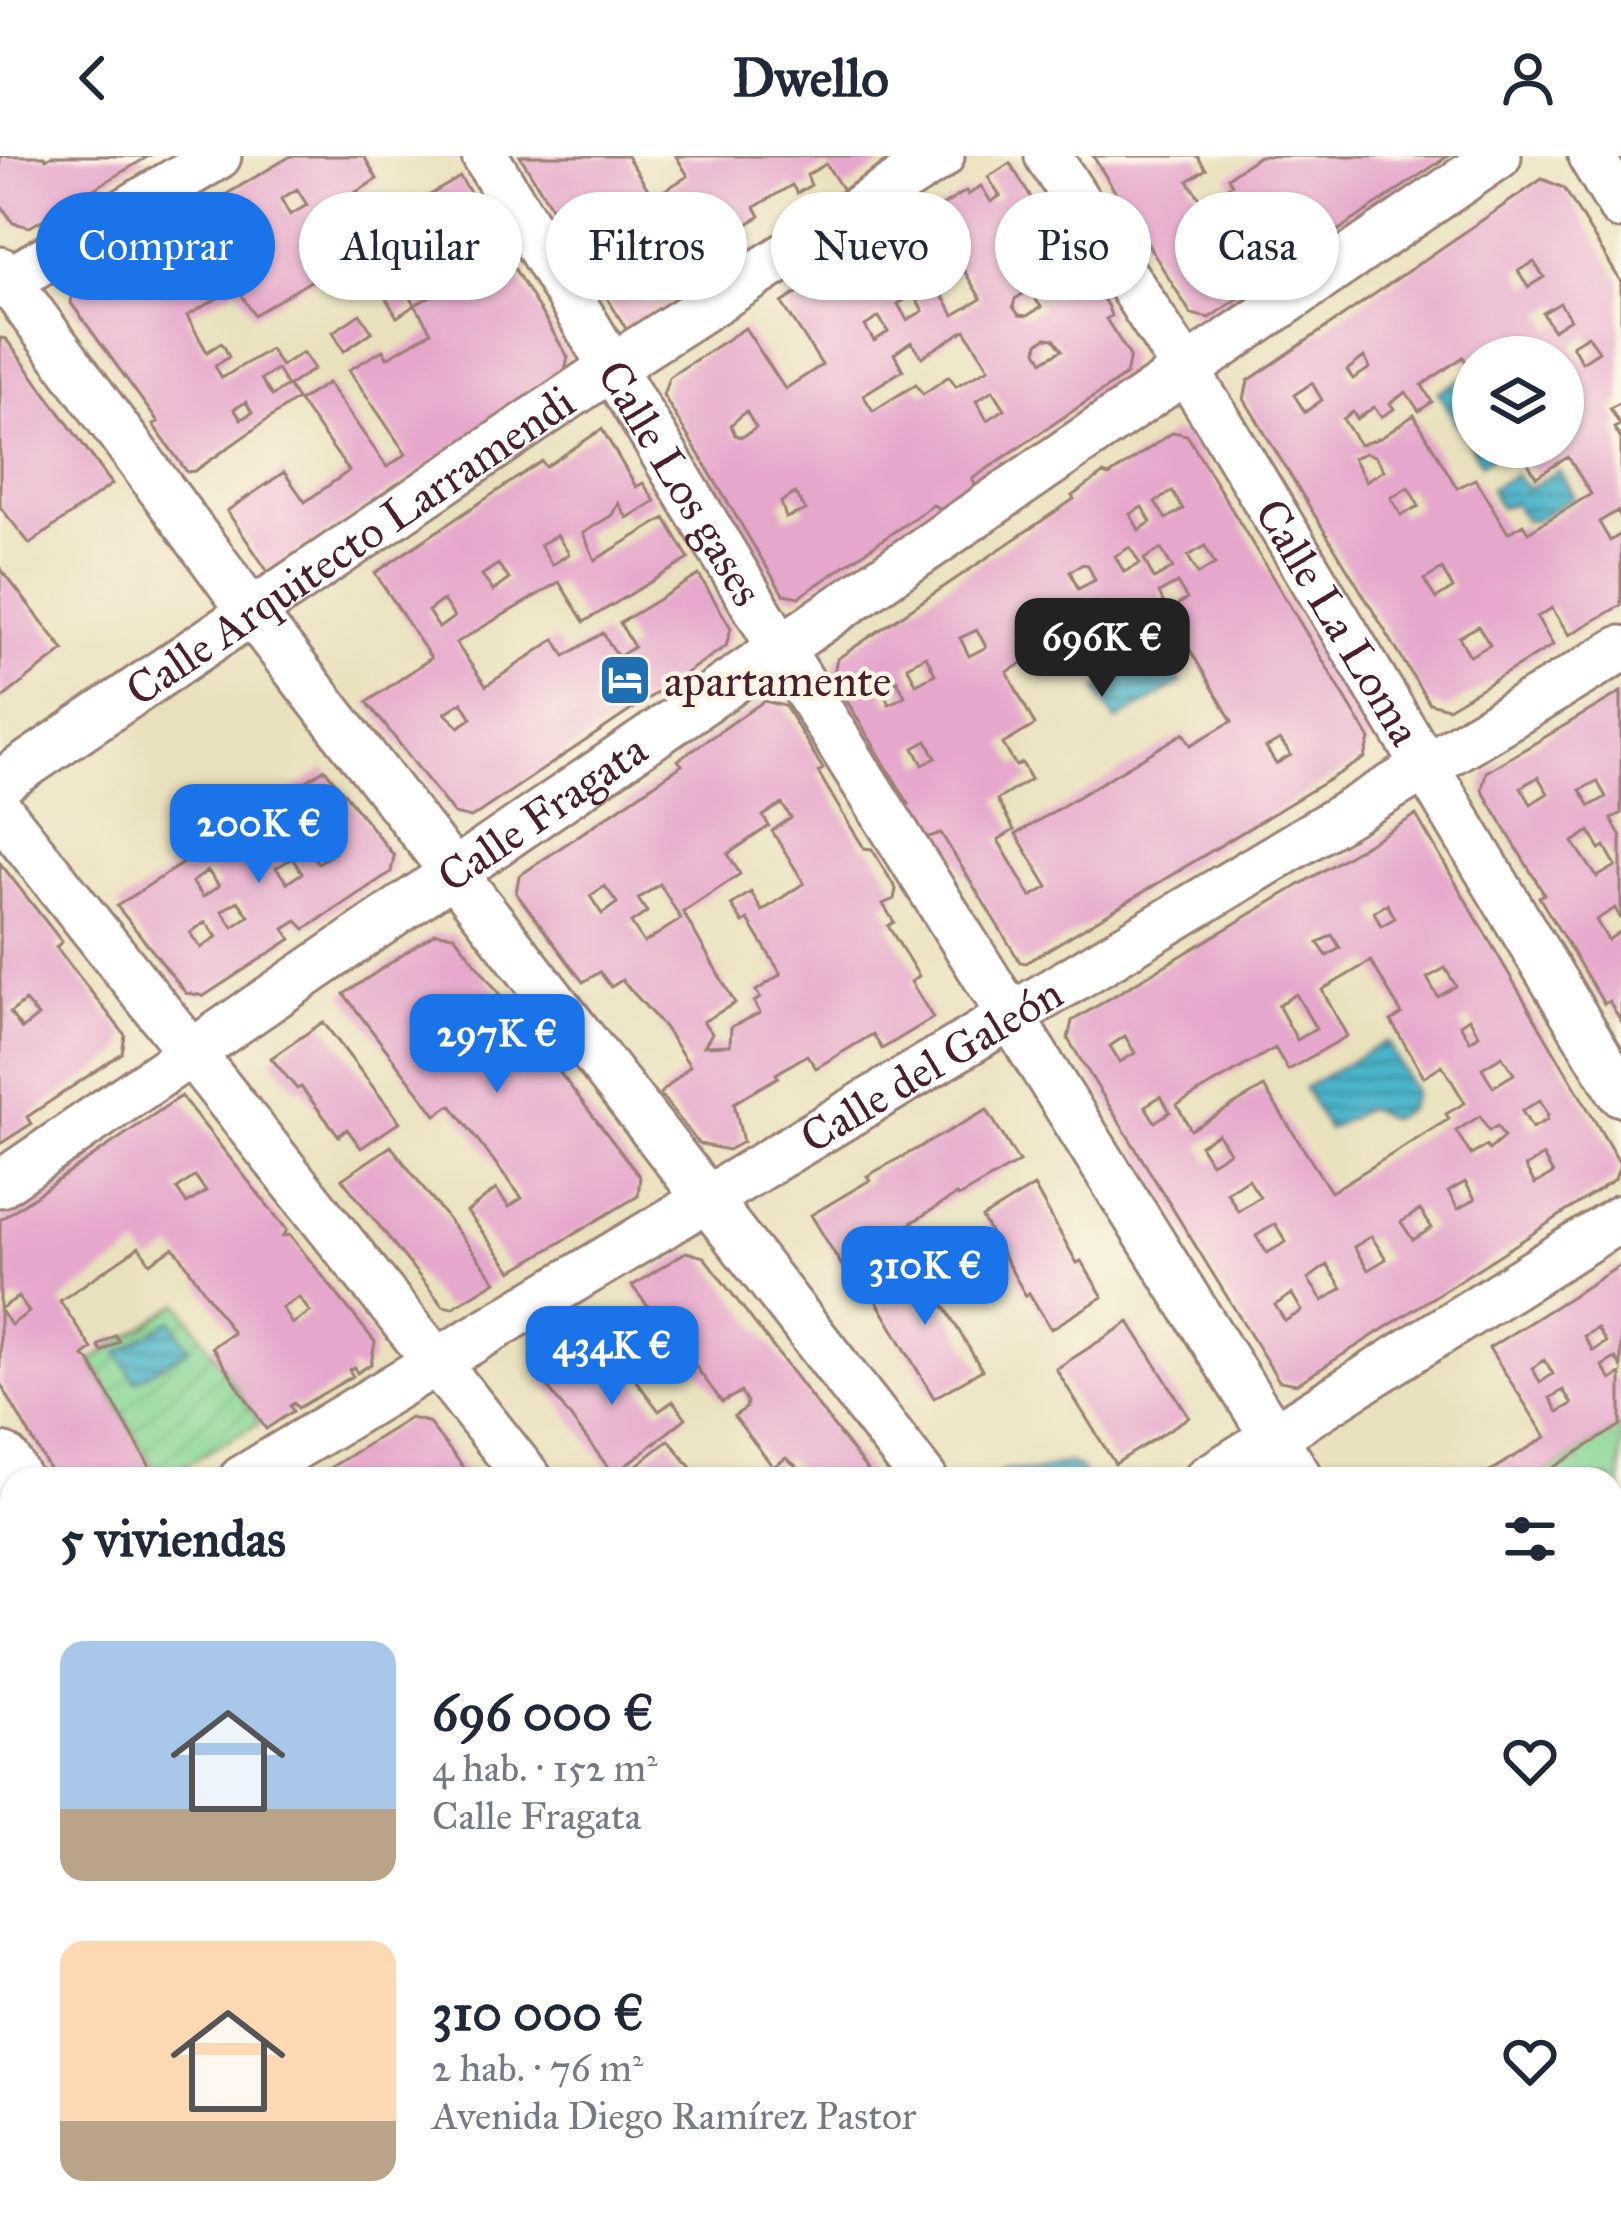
<!DOCTYPE html>
<html lang="es">
<head>
<meta charset="utf-8">
<style>
	:root { --surface:#fff; --page:#f2f2f3; --text:#1f2937; --muted:#747a83; --accent:#1a73e8 }
	body { margin:0; font-family:"IM FELL Great Primer",serif; background:var(--page); color:var(--text); height:100vh; display:flex; flex-direction:column; font-size:45px; white-space:nowrap }
	* { box-sizing:border-box; margin:0 }
	p { font-size:39px; color:var(--muted) }
	.icon { flex:none; width:66px; height:66px; fill:none; stroke:currentColor; stroke-width:2; stroke-linecap:round; stroke-linejoin:round }
	.map { position:relative; flex:1; overflow:hidden }
	.details { position:absolute; left:0px; top:1311px; width:1623px; height:771px; display:flex; flex-direction:column; background:var(--surface); border-radius:36px 36px 0 0; box-shadow:0 3px 9px #0004 }
	.details>* { flex:none }
	.hud { position:absolute; left:36px; top:36px; width:1551px; height:108px; display:flex; gap:24px }
	.buttons { position:absolute; left:1452px; top:180px; display:grid; gap:24px }
	.buttons a { display:grid; place-items:center; width:132px; height:132px; border-radius:50%; background:var(--surface); box-shadow:0 3px 9px #0004; font-size:60px }
	.price { position:absolute; translate:-50% -102px; padding:0 27px; border-radius:24px; background:var(--accent); color:#fff; font-size:39px; line-height:78px; filter:drop-shadow(0 3px 6px #0008) }
	.price::after { content:''; position:absolute; left:50%; top:72px; width:36px; height:27px; margin-left:-18px; background:inherit; clip-path:polygon(0 0,100% 0,50% 100%) }
	.price.on { background:#222; color:#fff }
	ul { padding:0; list-style:none }
	li { display:flex; align-items:center; gap:36px; height:300px; padding:0 60px }
	li span { display:grid; place-items:center; flex:none; width:336px; height:240px; border-radius:24px; color:#555 }
	li>.icon { margin-inline-start:auto }
	span .icon { width:144px; height:144px; fill:#fffc; stroke-width:1 }
	li b { font-size:51px }
	h2 { display:flex; justify-content:space-between; align-items:center; height:144px; padding:0 60px; font-size:51px }
	.chip { padding:0 42px; border-radius:54px; background:var(--surface); box-shadow:0 3px 9px #0004; font-size:42px; line-height:108px }
	.chip.on { background:var(--accent); color:#fff }
	header { display:flex; justify-content:space-between; align-items:center; height:156px; padding:0 60px; background:var(--surface); font-size:54px; font-weight:800 }
	.map>svg:first-child { display:block }
	.park { fill:url(#park-crowns); stroke:#687a60; stroke-width:3 }
	.garden { fill:url(#garden-furrows); stroke:#687a60; stroke-width:3 }
	.water { fill:url(#water-rules); stroke:#4a6a7a; stroke-width:3 }
	.building { fill:#e6a7cc; fill-rule:evenodd }
	.lines { fill:none; stroke-linecap:round; stroke-linejoin:round }
	.street-casing { stroke:#9a8074; stroke-width:51 }
	.secondary-casing { stroke:#9a8074; stroke-width:69 }
	.path { stroke:#9a8074; stroke-width:8; stroke-dasharray:9 9; stroke-linecap:butt }
	.street { stroke:#fff; stroke-width:45 }
	.secondary { stroke:#fff; stroke-width:63 }
	.labels { text-anchor:middle; dominant-baseline:central; stroke-width:9; stroke-linejoin:round; paint-order:stroke }
	.street-label { font-size:45px; fill:#4a1f2b; stroke:#fcf5e5 }
	.poi-label { font-size:45px; fill:#4a1f2b; stroke:#fcf5e5; text-anchor:start }
</style>
</head>
<body>
<header><svg class="icon" aria-label="back" viewBox="0 0 24 24"><path d="M15 5l-7 7 7 7"/></svg>Dwello<svg class="icon" aria-label="person" viewBox="0 0 24 24"><circle cx="12" cy="8" r="4"/><path d="M4 21q1-7 8-7t8 7"/></svg></header>
<div class="map">
<svg width="1621" height="2081" viewBox="0 0 1621 2081">
	<defs>
		<pattern id="park-crowns" width="20" height="18" patternUnits="userSpaceOnUse" patternTransform="scale(3)"><rect width="20" height="18" fill="#86d696"/><path d="M2 6a3 3 0 1 1 6 0M12 15a3 3 0 1 1 6 0" fill="none" stroke="#75b781"/></pattern>
		<pattern id="garden-furrows" width="10" height="10" patternUnits="userSpaceOnUse" patternTransform="scale(3)"><rect width="10" height="10" fill="#86d696"/><path d="M-1 1l2-2M0 10L10 0M9 11l2-2" fill="none" stroke="#75b781"/></pattern>
		<pattern id="water-rules" width="6" height="5" patternUnits="userSpaceOnUse" patternTransform="scale(3)"><rect width="6" height="5" fill="#4ab4c9"/><path d="M0 2.5h6" fill="none" stroke="#4092a3"/></pattern>
	</defs>
	<rect width="100%" height="100%" fill="#fcf5e5"/>
	<filter id="ink" filterUnits="userSpaceOnUse"><feTurbulence type="fractalNoise" baseFrequency=".00833" numOctaves="2"/><feDisplacementMap in="SourceGraphic" scale="24" xChannelSelector="R" yChannelSelector="G"/><feConvolveMatrix kernelMatrix="1 2 1 2 8 2 1 2 1" color-interpolation-filters="sRGB"/></filter>
	<filter id="wash" filterUnits="userSpaceOnUse"><feTurbulence type="fractalNoise" baseFrequency=".004" numOctaves="4" result="noise"/><feDisplacementMap in="SourceGraphic" scale="48" xChannelSelector="R" yChannelSelector="G"/><feGaussianBlur stdDeviation="2.7" result="paint"/><feColorMatrix in="noise" values="0 0 0 0 0 0 0 0 0 0 0 0 0 0 0 0 0 1.4 0 .05"/><feComposite in="paint" operator="in"/></filter>
	<g filter="url(#wash)">
		<rect width="100%" height="100%" fill="#e9e1bd"/>
		<!-- park -->
		<path class="park" d="M1621,1269v235l-10,-16v-165h-76z
			M37,2070h55l5,11h-61z"/>
		<!-- garden -->
		<path class="garden" d="M180,1147l79,120 -98,56 -70,-118z"/>
		<!-- water -->
		<path class="water" d="M1468,219l5,9v63h37l-29,17 -43,-72z
			M1559,314l15,27 -39,23h-9l-13,-17 -13,5 -10,-19 25,-15 12,15z
			M1163,495l18,32 -65,38 -19,-32z
			M1387,885l27,51 -6,17 -17,10 -24,-11 -39,22 -24,-42z
			M172,1164l17,29 -54,32 -17,-28z
			M1066,1306l13,5 7,12h-93l14,-10 27,3z
			M1611,1352l10,1v101l-10,-29z"/>
		<g id="blocks">
			<!-- building -->
			<path class="building" d="M0,0h44l2,3 5,-3h98l-119,71 -17,-4 -13,-20z
				M291,0h73l13,23 -27,17 20,35 90,-54 11,17 -91,53 35,58 -18,12 -38,-65 -105,63 -17,-28 -50,29 20,36 14,-9 3,3 5,11 -14,9 7,12 48,-29 11,17 22,-14 11,17 -26,17 9,13 -102,72 -8,1 -34,-47 5,-3 -87,-119 3,-19zM297,33l10,16 -17,10 -9,-16zM246,65l9,16 -18,10 -8,-17zM277,213l10,17 -15,10 -11,-17zM246,246l6,11 -11,6 -7,-10z
				M520,0h107l26,41 -14,9 14,22 21,-12 -14,-23 28,-17 -12,-20h218l-51,34 -17,-26 -19,11 4,10 -14,8 -5,-8 -37,22 5,9 -15,10 -6,-9 -18,11 18,31 -111,73zM674,69l11,19 -18,10 -10,-18z
				M1093,0h104l9,13 -18,12 15,22 29,-19 -4,-7 31,-21h189l-239,162 -18,-4z
				M1010,7l34,56 -27,16 18,29 35,-18 16,32 3,-2 19,31 3,9 -5,3 24,37 -4,19 -151,102 -3,2 4,7 -35,23 -8,-4 -134,92 -16,-3 -120,-199 6,-18 76,-49 40,61 37,-24 -40,-62 98,-64 3,6 17,-11 3,4 26,-17 -3,-5 40,-25 2,4 13,-9 10,16 9,-6 -12,-19zM939,110l8,14 16,-11 18,30 -27,16 -26,-42zM1029,134l12,17 -14,9 -8,-1 -6,-8 2,-8zM913,139l10,16 -16,9 -9,-16zM879,161l9,15 -14,9 -9,-15zM965,174l24,38 -33,18 -7,-10 -26,18 -7,-10 -43,27 -10,-16 40,-25 -9,-16 17,-12 11,15zM1046,182l8,1 8,11 -19,11 -6,-10 1,-8zM993,234l12,19 -18,11 -11,-19zM746,255l10,17 -14,9 -7,-2 -4,-10zM795,337l11,17 -20,8 -5,-16z
				M1542,23l22,9 57,94v120l-11,6 10,17 -6,3 7,11v79l-4,-7 -18,11 11,19 11,-7v71l-52,30 -17,-27 -15,9 16,28 -105,63 -19,-5 -185,-304 4,-18zM1534,106l10,15 -16,10 -10,-16zM1560,147l10,16 -17,11 -10,-17zM1588,179l11,16 -17,11 -10,-17zM1509,184l10,17h44v90h-44l17,30 32,-20 23,37 -63,38 -5,-8 -15,9 -33,-54 -18,9 -43,-73 -33,23 -21,7 -17,-26 10,-7 4,7 17,-12 7,10 13,-8 -4,-6 16,-11 13,19 13,-9 -10,-17 41,-28 10,16v-16h8zM1364,201l6,11 -17,11 -6,-9zM1312,227l10,17 -17,12 -11,-17zM1365,297l10,3 9,14 -18,11 -13,-23zM1408,331l11,19 -18,9 -10,-17zM1442,413l11,19 -17,11 -12,-19zM1478,470l12,19 -20,11 -11,-19z
				M505,97l63,104 -4,19 -296,196 -41,-61 57,-39 21,30 44,-31 -50,-70 29,-18 59,84 19,-13 -57,-84 34,-20 4,8 44,-26 -16,-27z
				M360,158l12,18 -28,19 -11,-19z
				M0,182l6,1 106,145 -82,60 -30,-37z
				M602,273l34,58 7,-4 12,18 -28,17 -9,-15 -6,12 -29,18 12,27 70,-42 24,41 -105,63 -25,-40 -103,61 30,43 69,-47 10,17 38,-23 15,24 16,-10 -14,-24 79,-48 32,53 -5,18 -255,172 -17,-4 -87,-112 64,-44 -56,-85 167,-112 4,6zM557,379l12,19 -17,11 -12,-20zM498,408l11,15 -16,12 -11,-16zM443,444l11,17 -15,11 -11,-17zM462,546l10,16 -13,9 -14,-14z
				M1173,276l14,3 183,304 -5,19 -339,205 -6,-1 -79,-129 -18,6 -19,-32 5,-3 -2,-3 -74,-123 4,-19 237,-160 -2,-3 31,-22 6,2zM1172,335l11,18 -17,10 -11,-17zM1142,351l9,15 -12,8 -9,-16zM1205,390l10,18 -17,10 -10,-18zM1130,391l10,17 -16,8 -9,-16zM1161,393l12,19 -19,11 -10,-20zM1083,408l5,1 7,15 -17,9 -8,-18zM1177,427l10,16 -20,12 -8,-18zM1111,457l11,21 19,-9 9,17 26,-16 56,95 -41,24 -7,-12 -168,101 32,53 -17,10 -33,-57 16,-10 -17,-30 34,-21 -9,-16 -6,3 -13,-22 32,-19 -28,-53 53,-31 10,18 17,-8 -11,-21zM977,474l9,17 -17,9 -9,-18zM926,500l9,18 -19,10 -9,-18zM897,524l8,16 -16,8 -6,-12zM1280,584l11,15 -15,9 -10,-16zM927,585l9,17 -13,7 -9,-17z
				M0,412l64,82 -64,50z
				M1621,536v121l-10,6 10,18v82l-6,-11 -19,12 12,20 13,-9v90l-12,-20 -5,3 -65,-107 5,-3 -62,-104 4,-18zM1538,621l10,16 -17,11 -10,-17zM1597,625l9,16 -16,9 -10,-16zM1590,675l10,18 5,-3 11,20 -19,11 -24,-35z
				M764,545l21,5 38,63 -5,3 23,39 23,37 8,1 24,40 -2,10 -11,5 11,18 -6,4 31,50 -8,6 22,36 -51,31 -9,-15 -57,34 -9,-13 -31,19 2,3 -44,26 9,39 -15,8 -29,-6 -39,-50 30,-28 -26,-39 -42,-47 -11,7 -11,-15 -17,10 -67,-89 3,-17 159,-108 4,-3 -4,-5zM782,648l9,14 -19,13 32,52 -42,28 -11,-19 -20,13 12,18 5,-3 33,54 -25,17 4,7 -6,4 6,11 -29,14 -1,18 -26,1 8,-13 -9,-11 32,-19 -52,-91 57,-38 -12,-20 41,-28 -6,-10zM660,728l21,35 -37,24 -13,-20 16,-11 -9,-13zM605,730l12,17 -15,11 -12,-18z
				M325,613l69,87 -3,16 -86,57 -8,-8 -13,8 7,10 -87,57 -18,-3 -69,-87 98,-64 11,14 16,-10 -12,-15zM279,669l11,15 -16,11 -11,-16zM323,681l11,16 -16,10 -10,-15zM292,702l10,15 -15,10 -11,-15zM208,715l11,15 -16,11 -11,-15zM238,745l11,15 -16,11 -11,-16zM205,766l12,15 -16,11 -11,-15z
				M1416,659l204,349 -5,15 -92,61 -226,144 -18,-3 -211,-342 4,-18zM1387,748l8,14 -14,8 -7,-14zM1332,779l8,13 -13,8 -9,-13zM1371,805l31,53 -11,7 33,56 18,-12 23,38 -19,11 3,5 -118,73 -67,-105 -73,43 -14,-25 98,-57 13,22 59,-34 -25,-46zM1445,812l11,18 -18,11 -11,-19zM1296,838l20,35 -19,11 -19,-35zM1469,862l10,17 -9,6 -10,-17zM1125,880l10,17 -15,9 -10,-16zM1502,900l12,18 -21,13 -11,-19zM1161,940l9,16 -15,10 -10,-16zM1540,944l8,14 -1,6 -15,8 -10,-17zM1480,960l9,15 8,-5 7,11 -15,13 -3,-4 -15,9 -15,-24zM1218,978l11,18 -18,11 -11,-18zM1543,1000l10,18 -18,10 -10,-17zM1248,1023l12,18 -22,14 -11,-19zM1465,1026l10,17 -17,10 -10,-17zM1420,1054l12,18 -19,12 -12,-18zM1275,1068l11,18 -19,11 -11,-17zM1371,1080l15,23 -18,11 -14,-23zM1327,1109l15,23 -19,13 -15,-22zM1292,1138l10,17 -17,10 -10,-16z
				M0,707l62,79 -6,5 69,88 -3,18 -95,64 4,7 -31,20zM25,845l13,15 -16,13 -12,-16z
				M435,777l19,2 186,242 -2,19 -126,75 -45,-59 29,-23 13,18 13,-9 -71,-93 -15,10 -92,-121z
				M323,866l77,100 -39,26 -14,-19 -8,7 -38,-49 -4,2 -26,-31z
				M181,940l106,134 -4,6 7,-1 85,107 -4,22 -14,9 -3,-6 -5,3 4,6 -55,32 -4,-5 -4,3 3,5 -27,18 -54,-82 21,-14 -54,-79 -6,-6 -23,15 -11,-16 -79,54 32,48 -9,7 6,4 68,119h-102l-55,-96v-163zM195,1020l11,15 -19,13 -10,-15zM18,1141l11,15 -18,13 -11,-16zM299,1141l11,15 -18,12 -10,-16z
				M987,954l32,52 -61,35 -2,-2 -114,71 -31,-51 59,-35 -3,-4z
				M391,990l105,135 -44,27 -9,-2 -101,-127z
				M1034,1030l43,77 4,-2 22,36 -52,32 -22,-36 -3,3 -44,-78z
				M686,1096l18,5 170,222h-83l9,-10 -14,-11 -13,9 -39,-51 12,-8 1,-6 -6,-10 -19,10 -40,-54 13,-13 -10,-12 -15,11 -38,-48z
				M916,1102l66,112 -48,28 -66,-111z
				M1621,1109v102l-6,-9 -13,8 9,14 10,-6v51l-86,54h-57l68,-42 -57,-89zM1597,1172l9,14 -13,9 -9,-15zM1545,1204l8,14 -13,8 -8,-14zM1563,1234l9,14 -14,8 -8,-14z
				M1129,1166l60,95 -74,47 -59,-95z
				M115,1179l4,6 -17,11 -4,-6z
				M605,1184l54,71 14,-10 13,17 -72,57 -68,-90z
				M410,1262l18,4 45,57h-161z
				M669,1284l31,39h-81z
				M1611,1488l10,16v193l-10,7z
				M0,1588l12,25v19l-12,6z
				M12,1739v47l-12,-26v-16z
				M0,1789l12,1v111l-6,54 -6,-1z
				M1611,1889l10,16v92l-10,7z
				M1621,2027v54h-76l-9,-11h75v-14l4,-3 -4,-19z
				M0,2045l10,1 -2,17h-8z
				M127,2070h94l6,11h-93z
				M470,2070h61l6,11h-77l-2,-5z
				M904,2070h84l2,3 -10,8h-68z
				M1190,2070h248l-16,11h-248z"/>
		</g>
	</g>
	<g filter="url(#ink)">
		<use href="#blocks" fill-opacity="0" stroke="#9a8074" stroke-width="3"/>
		<g class="lines">
			<!-- street casing -->
			<g class="street-casing">
				<g id="street">
					<path id="s1" d="M485,0l296,493 519,830"/>
					<path id="s2" d="M1048,0l171,266 402,671"/>
					<path d="M1591,0l30,50"/>
					<path d="M0,114l253,344 671,865"/>
					<path d="M0,130l218,-130"/>
					<path id="s3" d="M0,627l612,-416 329,-211"/>
					<path d="M0,655l529,668"/>
					<path id="s4" d="M0,1028l1498,-1028"/>
					<path id="s5" d="M242,1323l1379,-830"/>
					<path d="M1207,1323l414,-261"/>
					<path d="M0,1701l12,-5"/>
					<path d="M1611,1752l10,-6"/>
					<path d="M1611,1832l10,19"/>
					<path d="M1500,2070l9,11"/>
					<path d="M1103,2081l17,-11"/>
				</g>
			</g>
			<!-- secondary casing -->
			<g class="secondary-casing">
				<path id="secondary" d="M0,1309l12,21
					M0,1430l12,25
					M300,2070l6,11
					M377,2070l6,11"/>
			</g>
			<!-- path -->
			<path class="path" d="M821,2070l9,11"/>
			<!-- street -->
			<use href="#street" class="street"/>
			<!-- secondary -->
			<use href="#secondary" class="secondary"/>
		</g>
	</g>
	<!-- icons -->
	<defs>
		<g id="hotel-square" transform="scale(2.7)"><rect x="-9" y="-9" width="18" height="18" rx="4" fill="#1f6fb2" stroke="#fcf5e5"/><path d="M-6-4.5h1.5V1H6V5H4.5V3h-9V5H-6ZM-4 0a1.8 1.8 0 1 1 3.6 0ZM.5 0V-2.5h3Q6-2.5 6 0Z" fill="#fff"/></g>
	</defs>
	<g fill-rule="evenodd">
		<use href="#hotel-square" x="625" y="524"/>
	</g>
	<g class="labels">
		<!-- street labels -->
		<g class="street-label">
			<text stroke="none"><textPath href="#s1" startOffset="381">Calle Los gases</textPath></text>
			<text stroke="none"><textPath href="#s3" startOffset="423">Calle Arquitecto Larramendi</textPath></text>
			<text stroke="none"><textPath href="#s2" startOffset="549">Calle La Loma</textPath></text>
			<text stroke="none"><textPath href="#s4" startOffset="657">Calle Fragata</textPath></text>
			<text stroke="none"><textPath href="#s5" startOffset="804">Calle del Galeón</textPath></text>
		</g>
		<!-- poi labels -->
		<g class="poi-label">
			<text x="664" y="524">apartamente</text>
		</g>
	</g>
</svg>
<div class="buttons">
<a><svg class="icon" aria-label="layers" viewBox="0 0 24 24"><path d="M12 4l9 5-9 5-9-5zM3 14l9 5 9-5"/></svg></a>
</div>
<b class="price on" style="left:1102px;top:544px">696K €</b>
<b class="price" style="left:259px;top:730px">200K €</b>
<b class="price" style="left:497px;top:940px">297K €</b>
<b class="price" style="left:925px;top:1172px">310K €</b>
<b class="price" style="left:612px;top:1252px">434K €</b>
<div class="hud">
<a class="chip on">Comprar</a>
<a class="chip">Alquilar</a>
<a class="chip">Filtros</a>
<a class="chip">Nuevo</a>
<a class="chip">Piso</a>
<a class="chip">Casa</a>
</div>
<section class="details">
<h2>5 viviendas<svg class="icon" aria-label="filters" viewBox="0 0 24 24"><path d="M4 7h16M4 17h16"/><circle cx="9" cy="7" r="2"/><circle cx="15" cy="17" r="2"/></svg></h2>
<ul>
<li><span style="background:linear-gradient(#a9c7e8 70%,#b9a48a 0)"><svg class="icon" aria-label="home" viewBox="0 0 24 24"><path d="M3 11l9-7 9 7M6 9v11h12V9"/></svg></span><div><b>696 000 €</b><p>4 hab. · 152 m²</p><p>Calle Fragata</p></div><svg class="icon" aria-label="heart" viewBox="0 0 24 24"><path d="M12 20l-8-8c-3-5 5-10 8-4 3-6 11-1 8 4z"/></svg></li>
<li><span style="background:linear-gradient(#ffd9b3 75%,#b9a48a 0)"><svg class="icon" aria-label="home" viewBox="0 0 24 24"><path d="M3 11l9-7 9 7M6 9v11h12V9"/></svg></span><div><b>310 000 €</b><p>2 hab. · 76 m²</p><p>Avenida Diego Ramírez Pastor</p></div><svg class="icon" aria-label="heart" viewBox="0 0 24 24"><path d="M12 20l-8-8c-3-5 5-10 8-4 3-6 11-1 8 4z"/></svg></li>
</ul>
</section>
</div>
</body>
</html>
